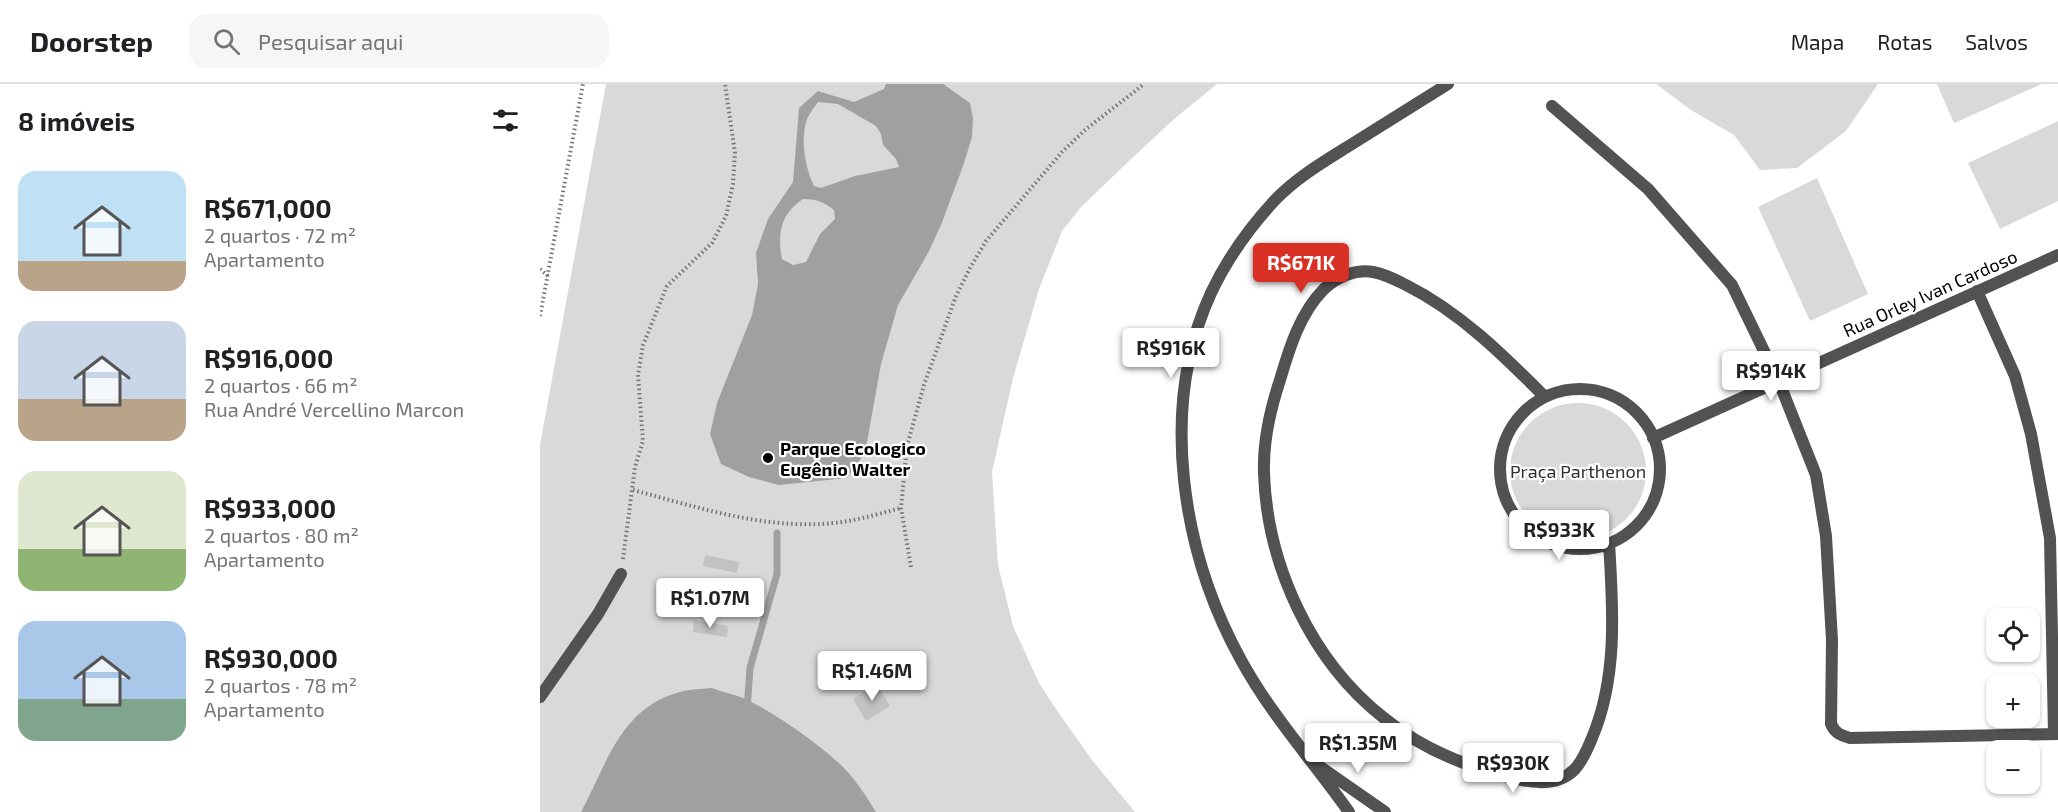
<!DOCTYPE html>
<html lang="pt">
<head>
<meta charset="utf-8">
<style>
	:root { --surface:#fff; --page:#f6f6f6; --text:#202124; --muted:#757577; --line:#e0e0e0; --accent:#d93025 }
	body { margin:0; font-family:"Exo 2",sans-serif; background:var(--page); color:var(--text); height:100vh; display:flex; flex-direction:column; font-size:22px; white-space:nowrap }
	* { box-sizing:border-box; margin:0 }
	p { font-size:20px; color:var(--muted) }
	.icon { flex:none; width:33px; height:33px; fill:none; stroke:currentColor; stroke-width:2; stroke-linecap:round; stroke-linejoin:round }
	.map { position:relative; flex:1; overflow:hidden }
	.panel { display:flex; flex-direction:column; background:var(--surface); width:540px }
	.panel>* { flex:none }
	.fabs { position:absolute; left:1446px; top:524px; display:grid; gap:12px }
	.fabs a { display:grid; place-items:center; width:54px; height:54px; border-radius:12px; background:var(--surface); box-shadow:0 2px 4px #0004; font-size:30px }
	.price { position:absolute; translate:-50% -51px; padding:0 14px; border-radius:6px; background:#fff; color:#222; font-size:20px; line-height:39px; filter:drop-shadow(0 2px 3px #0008) }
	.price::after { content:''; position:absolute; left:50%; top:36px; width:18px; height:14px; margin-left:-9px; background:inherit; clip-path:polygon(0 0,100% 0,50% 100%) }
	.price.selected { background:var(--accent); color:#fff }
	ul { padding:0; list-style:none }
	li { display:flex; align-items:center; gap:18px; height:150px; padding:0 18px }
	li span { display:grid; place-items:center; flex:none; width:168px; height:120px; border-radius:18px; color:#555 }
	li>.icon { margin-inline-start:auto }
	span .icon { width:72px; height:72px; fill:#fffc; stroke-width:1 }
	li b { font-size:26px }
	h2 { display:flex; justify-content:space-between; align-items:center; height:72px; padding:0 18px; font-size:26px }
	header { display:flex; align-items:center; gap:36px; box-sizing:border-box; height:84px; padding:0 30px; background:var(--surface); border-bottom:2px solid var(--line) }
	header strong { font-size:28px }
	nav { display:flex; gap:33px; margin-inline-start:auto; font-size:21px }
	.search { width:420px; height:54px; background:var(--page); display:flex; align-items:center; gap:15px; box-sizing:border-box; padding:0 21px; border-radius:18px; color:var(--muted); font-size:22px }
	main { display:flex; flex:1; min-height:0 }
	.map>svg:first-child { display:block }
	.green { fill:#d9d9d9 }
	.water { fill:#a0a0a0; fill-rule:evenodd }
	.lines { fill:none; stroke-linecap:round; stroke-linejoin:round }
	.stream { stroke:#a0a0a0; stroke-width:7 }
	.building { fill:#c2c2c2 }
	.path { stroke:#747474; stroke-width:4; stroke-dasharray:1.5 3; stroke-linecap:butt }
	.lane { stroke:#525252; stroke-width:12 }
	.street { stroke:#525252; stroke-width:12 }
	.poi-dot { fill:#000; stroke:#fff; stroke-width:2 }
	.labels { text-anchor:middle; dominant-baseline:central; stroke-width:4.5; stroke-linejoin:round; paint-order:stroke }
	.street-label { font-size:18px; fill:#000; stroke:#fff }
	.poi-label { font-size:18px; font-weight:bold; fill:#000; stroke:#fff; text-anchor:start }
	.park-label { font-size:18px; fill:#303030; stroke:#fff }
</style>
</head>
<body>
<header>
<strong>Doorstep</strong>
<div class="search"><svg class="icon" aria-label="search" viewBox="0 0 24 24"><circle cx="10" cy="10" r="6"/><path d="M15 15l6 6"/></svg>Pesquisar aqui</div>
<nav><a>Mapa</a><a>Rotas</a><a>Salvos</a></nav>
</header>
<main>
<section class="panel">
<h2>8 imóveis<svg class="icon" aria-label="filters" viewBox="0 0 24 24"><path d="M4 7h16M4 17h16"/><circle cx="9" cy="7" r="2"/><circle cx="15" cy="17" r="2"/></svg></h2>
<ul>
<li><span style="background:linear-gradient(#bfe0f5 75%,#b9a48a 0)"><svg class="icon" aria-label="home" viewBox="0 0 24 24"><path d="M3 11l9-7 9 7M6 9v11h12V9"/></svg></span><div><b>R$671,000</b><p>2 quartos · 72 m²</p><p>Apartamento</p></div></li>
<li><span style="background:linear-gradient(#c9d6e8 65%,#b9a48a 0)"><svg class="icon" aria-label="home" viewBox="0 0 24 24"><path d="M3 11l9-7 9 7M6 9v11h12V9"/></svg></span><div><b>R$916,000</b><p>2 quartos · 66 m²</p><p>Rua André Vercellino Marcon</p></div></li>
<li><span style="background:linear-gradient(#dfe7d0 65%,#8fb573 0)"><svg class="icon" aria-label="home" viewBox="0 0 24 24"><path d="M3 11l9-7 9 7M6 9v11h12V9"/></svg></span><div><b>R$933,000</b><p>2 quartos · 80 m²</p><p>Apartamento</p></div></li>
<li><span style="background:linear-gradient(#a9c7e8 65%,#7fa58c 0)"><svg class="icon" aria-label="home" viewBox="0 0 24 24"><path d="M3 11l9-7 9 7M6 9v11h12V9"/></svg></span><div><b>R$930,000</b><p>2 quartos · 78 m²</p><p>Apartamento</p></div></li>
</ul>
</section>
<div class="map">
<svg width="1518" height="728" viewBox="0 0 1518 728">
	<rect width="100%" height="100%" fill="#fff"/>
	<!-- green -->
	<path class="green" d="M66,0h611l-43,35 -46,43 -47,45 -19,24 -23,58 -26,89 -21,94 6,93 15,61 26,57 17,26 36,51 43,52h-595v-367z
		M1116,0h222l-32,47 -49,37 -37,2 -26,-35 -43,-25z
		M1397,0h105l-88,39z
		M1518,37v80l-58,28 -32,-66z
		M1277,94l51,116 -58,27 -52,-114z
		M970 387a68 68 0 1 1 136 0a68 68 0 1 1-136 0Z"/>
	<!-- water -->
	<path class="water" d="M346,0h57l27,19 3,15 -1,19 -9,29 -22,59 -13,28 -30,52 -17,59 -16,89 -18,25 -68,7 -30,-8 -28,-13 -11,-30 7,-31 35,-88 6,-31 -2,-31 12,-34 25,-37 6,-74 19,-17 36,11 30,-13zM278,18l20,2 38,22 5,8 2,11 13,14 3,8 -44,9 -34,12 -7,-2c-9,-18 -14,-47 -7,-67 3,-6 7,-12 11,-17zM263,115c13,0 21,3 31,11l1,9 -15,15 -14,28 -13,3 -11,-6c-5,-25 -1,-46 21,-60z
		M172,604c10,4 21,6 31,10 31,14 75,45 100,69 13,13 23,29 33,45h-295c26,-48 39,-104 99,-120 10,-3 22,-3 32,-4z"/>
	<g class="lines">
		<!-- stream -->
		<path class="stream" d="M207,626l3,-42 27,-94v-41"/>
	</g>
	<!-- building -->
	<path class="building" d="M165,471l34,7 -2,11 -34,-7z
		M158,503l34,7 -2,11 -34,-7z
		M154,536l34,6 -1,11 -34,-5z
		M337,600l13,22 -24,15 -13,-22z"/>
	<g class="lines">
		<!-- path -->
		<path class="path" d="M0,185l8,7
			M0,232l43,-232
			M93,406c67,18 139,42 209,32 20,-3 40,-9 59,-14
			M83,475l12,-92 8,-26 -5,-66 5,-30 24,-59 45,-43 14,-27 7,-32 2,-31 -10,-69
			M371,483l-10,-59 6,-62 17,-61 32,-89 14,-28 16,-27 76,-89 23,-22 59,-46"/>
		<!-- lane -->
		<path class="lane" d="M0,613l58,-83 23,-40"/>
		<!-- street -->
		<path class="street" d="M1012,22l96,83 84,96 47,97 37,93 10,61 6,104 -1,84c4,9 9,11 19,14l208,-4
			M1437,207l38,85 16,58 19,104 4,196
			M960 385a80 80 0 1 1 160 0a80 80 0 1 1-160 0Z
			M1005,313c-42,-42 -85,-85 -139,-112 -10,-5 -21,-11 -33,-13 -18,-3 -36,5 -49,17 -24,24 -35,60 -44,91 -10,30 -17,62 -16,93 3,92 47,188 120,245 33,27 76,46 117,57 24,7 55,14 74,-6 8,-9 13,-21 17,-31 26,-61 21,-130 17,-195
			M1113,354l405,-183
			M779,682l66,46
			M809,728c-36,-51 -78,-97 -108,-152 -59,-107 -83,-252 -30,-367 16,-34 39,-66 64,-93 22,-23 50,-39 77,-56 32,-20 64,-40 96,-60"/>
	</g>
	<!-- markers -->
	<circle class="poi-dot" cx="228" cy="374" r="6"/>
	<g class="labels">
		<!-- street labels -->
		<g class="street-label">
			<text transform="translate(1390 209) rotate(-24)">Rua Orley Ivan Cardoso</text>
		</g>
		<!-- poi labels -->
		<g class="poi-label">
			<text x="240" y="364">Parque Ecologico<tspan x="240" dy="21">Eugênio Walter</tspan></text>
		</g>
		<!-- park labels -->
		<g class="park-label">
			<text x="1038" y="387">Praça Parthenon</text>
		</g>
	</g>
</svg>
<div class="fabs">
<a><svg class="icon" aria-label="locate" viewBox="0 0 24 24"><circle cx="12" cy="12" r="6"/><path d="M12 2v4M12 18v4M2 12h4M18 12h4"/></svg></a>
<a>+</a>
<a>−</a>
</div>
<b class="price selected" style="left:761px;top:210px">R$671K</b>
<b class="price" style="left:631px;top:295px">R$916K</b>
<b class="price" style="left:1231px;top:318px">R$914K</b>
<b class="price" style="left:1019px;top:477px">R$933K</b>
<b class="price" style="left:170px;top:545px">R$1.07M</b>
<b class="price" style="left:332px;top:618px">R$1.46M</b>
<b class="price" style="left:818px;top:690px">R$1.35M</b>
<b class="price" style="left:973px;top:710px">R$930K</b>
</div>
</main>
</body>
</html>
